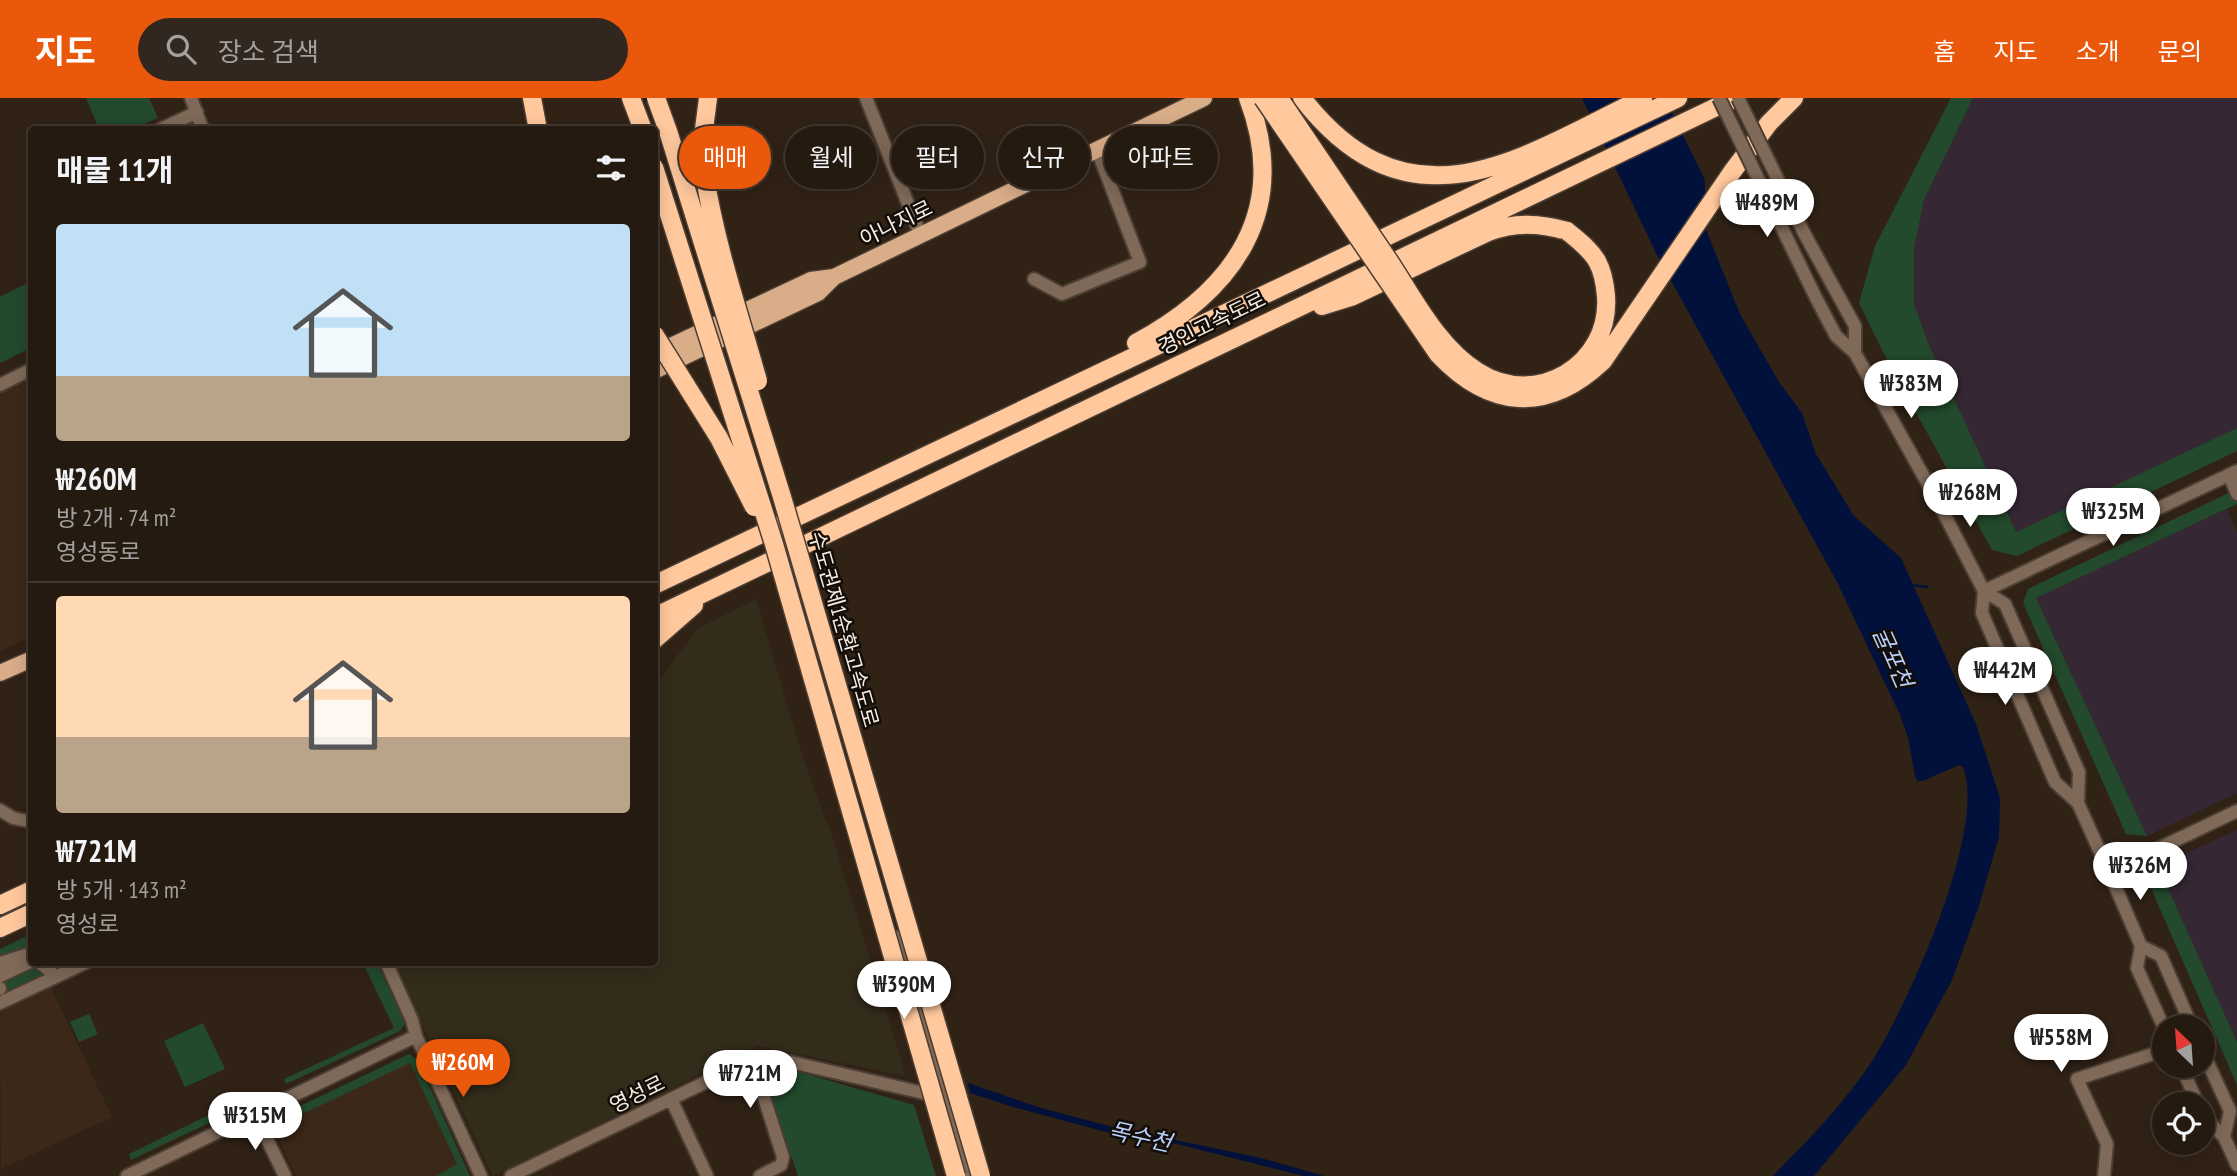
<!DOCTYPE html>
<html lang="ko">
<head>
<meta charset="utf-8">
<style>
	:root { --surface:#251a10; --page:#31271e; --text:#f1f3f6; --muted:#a3a19f; --line:#423830; --accent:#ea580c }
	body { margin:0; font-family:"PT Sans Narrow","Noto Sans KR",sans-serif; background:var(--page); color:var(--text); height:100vh; display:flex; flex-direction:column; font-size:26px; white-space:nowrap }
	* { box-sizing:border-box; margin:0 }
	p { font-size:23px; color:var(--muted) }
	.icon { flex:none; width:38px; height:38px; fill:none; stroke:currentColor; stroke-width:2; stroke-linecap:round; stroke-linejoin:round }
	.map { position:relative; flex:1; overflow:hidden }
	.drawer { position:absolute; left:28px; top:28px; width:630px; height:840px; display:flex; flex-direction:column; background:var(--surface); border-radius:7px; box-shadow:0 4px 18px #0003,0 0 0 2px var(--line) }
	.drawer>* { flex:none }
	.top-card { position:absolute; left:679px; top:28px; width:665px; height:63px; display:flex; gap:14px }
	.needle { width:46px; rotate:335deg }
	.controls { position:absolute; left:2152px; top:917px; display:grid; gap:14px }
	.controls a { display:grid; place-items:center; width:63px; height:63px; border-radius:50%; background:var(--surface); box-shadow:0 4px 18px #0003,0 0 0 2px var(--line); font-size:35px }
	.price { position:absolute; translate:-50% -60px; padding:0 16px; border-radius:24px; background:#fff; color:#222; font-size:23px; line-height:46px; filter:drop-shadow(0 2px 4px #0008) }
	.price::after { content:''; position:absolute; left:50%; top:42px; width:21px; height:16px; margin-left:-10px; background:inherit; clip-path:polygon(0 0,100% 0,50% 100%) }
	.price.selected { background:var(--accent); color:#fff }
	ul { padding:0; list-style:none }
	li { display:grid; align-content:center; gap:14px; height:371px; padding:0 28px }
	li+li { border-top:2px solid var(--line) }
	li span { display:grid; place-items:center; height:217px; border-radius:7px; color:#555 }
	li>.icon { margin-inline-start:auto }
	span .icon { width:126px; height:126px; fill:#fffc; stroke-width:1 }
	li b { font-size:30px }
	h2 { display:flex; justify-content:space-between; align-items:center; height:84px; padding:0 28px; font-size:30px }
	.chip { padding:0 24px; border-radius:32px; background:var(--surface); box-shadow:0 4px 18px #0003,0 0 0 2px var(--line); font-size:24px; line-height:63px }
	.chip.selected { background:var(--accent); color:#fff }
	header { display:flex; align-items:center; gap:42px; box-sizing:border-box; height:98px; padding:0 35px; background:var(--accent); color:#fff }
	header strong { font-size:33px }
	nav { display:flex; gap:38px; margin-inline-start:auto; font-size:24px }
	.search { width:490px; height:63px; background:var(--page); display:flex; align-items:center; gap:18px; box-sizing:border-box; padding:0 24px; border-radius:38px; color:var(--muted); font-size:26px }
	.map>svg:first-child { display:block }
	.commercial { fill:#332c1b }
	.industrial { fill:#362734 }
	.built { fill:#3c2818 }
	.green { fill:#234a2d }
	.water { fill:#02113b }
	.lines { fill:none; stroke-linecap:round; stroke-linejoin:round }
	.stream { stroke:#02113b; stroke-width:2.5 }
	.minor-casing { stroke:#4d3e33; stroke-width:16 }
	.major-casing { stroke:#4d3e33; stroke-width:19 }
	.highway-casing { stroke:#4d3e33; stroke-width:21 }
	.minor { stroke:#7f6958; stroke-width:12 }
	.major { stroke:#daad89; stroke-width:16 }
	.highway { stroke:#ffc89d; stroke-width:18 }
	.minor-bridge-casing { stroke:#4d3e33; stroke-width:16; stroke-linecap:butt }
	.highway-bridge-casing { stroke:#4d3e33; stroke-width:21; stroke-linecap:butt }
	.minor-bridge { stroke:#7f6958; stroke-width:12 }
	.highway-bridge { stroke:#ffc89d; stroke-width:18 }
	.labels { text-anchor:middle; dominant-baseline:central; stroke-width:5; stroke-linejoin:round; paint-order:stroke }
	.street-label { font-size:21px; fill:#f7ece4; stroke:#130d08 }
	.water-label { font-size:23px; font-style:italic; fill:#b8cffd; stroke:#130d08 }
</style>
</head>
<body>
<header>
<strong>지도</strong>
<div class="search"><svg class="icon" aria-label="search" viewBox="0 0 24 24"><circle cx="10" cy="10" r="6"/><path d="M15 15l6 6"/></svg>장소 검색</div>
<nav><a>홈</a><a>지도</a><a>소개</a><a>문의</a></nav>
</header>
<div class="map">
<svg width="2237" height="1078" viewBox="0 0 2237 1078">
	<rect width="100%" height="100%" fill="#312216"/>
	<!-- commercial -->
	<path class="commercial" d="M756,501l47,159 30,81 73,237 -148,-30 -265,130 -100,-213 261,-1 1,-276 43,-58z"/>
	<!-- industrial -->
	<path class="industrial" d="M1973,0h264v330l-221,104 -87,-187 -15,-41v-56l10,-48z
		M2227,411l10,23v261l-90,43 -111,-238z
		M2237,732v212l-79,-176z"/>
	<!-- built -->
	<path class="built" d="M31,280v259l-31,14v-257z
		M51,890l61,129 -111,52 -1,-157z
		M410,964l48,102 -22,12h-140l-23,-48z"/>
	<!-- green -->
	<path class="green" d="M86,0h63l9,20 -26,11h-33z
		M1951,0h22l-49,102 -10,48v56l15,41 87,187 221,-104v23l-220,105 -25,-6 -103,-186 -30,-61 16,-57z
		M31,183v67l-31,15v-66z
		M2237,391v15l-201,94 111,238 -21,-2 -103,-231 5,-14z
		M2158,768l79,176v43l-91,-208z
		M31,836l1,28 72,1 -104,49v-63z
		M363,865h14l28,60 -5,8 -114,53 -2,-5 110,-51z
		M89,916l9,20 -19,8 -9,-20z
		M203,925l22,46 -40,18 -21,-46z
		M409,956l8,5 53,117h-34l21,-12 -47,-101 -137,65 2,-10z
		M771,966l143,41 22,71h-138l-35,-102z
		M235,1004l2,4 -5,6 -101,48 -2,-6z"/>
	<!-- water -->
	<path class="water" d="M1582,0h83l40,82v47l35,87 39,68 23,31 14,41 38,62 47,42 75,166 24,74 -1,39 -20,69 -27,74 -46,85 -92,111h-41c36,-37 73,-74 101,-118 35,-56 113,-229 89,-291l-4,-2 -36,16h-6l-2,-5 -7,-38 -8,-23 -63,-133 -179,-325z
		M968,985l73,25 72,19 148,31 63,18h-20l-131,-33 -67,-11 -93,-25 -43,-14z"/>
	<g class="lines">
		<!-- stream -->
		<path class="stream" d="M1910,487l17,2"/>
		<!-- minor casing -->
		<g class="minor-casing">
			<path id="minor" d="M191,0l12,32
				M866,0l54,136
				M159,32l38,-18
				M1034,181l28,15 78,-32 -43,-112
				M1855,255l83,149 46,89 21,13 74,168 -1,31
				M0,287l32,-16
				M2229,377l8,19
				M1984,493l-2,22 73,169 23,21 31,69 32,74 -4,22 28,62
				M1984,493l253,-120
				M0,712l13,8 19,4
				M2109,774l128,-61
				M896,839l72,239
				M2141,848l20,10 31,71
				M39,864l13,11
				M386,864l26,58 4,16 65,140
				M0,865l32,-10
				M0,878l32,-15
				M0,890v1
				M0,905l87,-41
				M2203,954l27,59 -6,26
				M752,962l31,97 -2,8 -21,11
				M2181,968l17,38
				M671,1001l36,77
				M254,1015l31,63
				M2203,1018l21,21 13,28
				M127,1078l289,-140
				M511,1078l241,-116h30l163,38
				M2104,1078l3,-32 -30,-65 88,-29"/>
		</g>
		<!-- major casing -->
		<g class="major-casing">
			<path id="major" d="M654,256l157,-74 23,-3
				M654,273l164,-78 16,-16 370,-179
				M0,575l32,-14"/>
		</g>
		<!-- highway casing -->
		<g class="highway-casing">
			<path id="highway" d="M532,0l6,32
				M631,0l12,32
				M1302,0c108,139 218,60 341,0
				M1732,74l37,-49 25,-25
				M705,79l-2,-40 5,-39
				M1322,208l29,-9 137,-65c28,-10 51,-9 79,-1
				M1136,245c98,-53 155,-132 112,-245
				M654,487l1024,-487
				M654,519l1081,-519
				M654,542l40,-35
				M0,807l32,-15
				M0,830l32,-15"/>
		</g>
		<!-- minor -->
		<use href="#minor" class="minor"/>
		<!-- major -->
		<use href="#major" class="major"/>
		<!-- highway -->
		<use href="#highway" class="highway"/>
		<!-- minor-bridge casing -->
		<g class="minor-bridge-casing">
			<path id="minor-bridge" d="M1719,0l97,200 20,38 19,17
				M1738,0l66,135 51,93v27"/>
		</g>
		<!-- highway-bridge casing -->
		<g class="highway-bridge-casing">
			<path id="highway-bridge" d="M656,0l12,33 114,366 199,679
				M1263,0l175,256c52,55 109,60 165,7l129,-189
				M1279,0c37,54 73,109 110,163 25,38 49,86 89,111 58,37 133,-7 128,-76 -1,-12 -3,-24 -9,-35 -7,-12 -19,-21 -30,-30
				M654,69l120,377 182,632
				M705,79c11,69 34,136 53,204
				M654,236l65,104 35,69"/>
		</g>
		<!-- minor-bridge -->
		<use href="#minor-bridge" class="minor-bridge"/>
		<!-- highway-bridge -->
		<use href="#highway-bridge" class="highway-bridge"/>
	</g>
	<g class="labels">
		<!-- street labels -->
		<g class="street-label">
			<text transform="translate(896 125) rotate(-26)">아나지로</text>
			<text transform="translate(1212 225) rotate(-26)">경인고속도로</text>
			<text transform="translate(844 531) rotate(74)">수도권제1순환고속도로</text>
			<text transform="translate(637 996) rotate(-26)">영성로</text>
		</g>
		<!-- water labels -->
		<g class="water-label">
			<text transform="translate(1893 559) rotate(66)">굴포천</text>
			<text transform="translate(1140 1038) rotate(13)">목수천</text>
		</g>
	</g>
</svg>
<div class="controls">
<a><svg class="needle" viewBox="-14 -14 28 28"><path d="M0-13l5 13h-10z" fill="#e53935"/><path d="M0 13l5-13h-10z" fill="#a3a19f"/></svg></a>
<a><svg class="icon" aria-label="locate" viewBox="0 0 24 24"><circle cx="12" cy="12" r="6"/><path d="M12 2v4M12 18v4M2 12h4M18 12h4"/></svg></a>
</div>
<b class="price" style="left:1767px;top:141px">₩489M</b>
<b class="price" style="left:1911px;top:322px">₩383M</b>
<b class="price" style="left:1970px;top:431px">₩268M</b>
<b class="price" style="left:2113px;top:450px">₩325M</b>
<b class="price" style="left:2005px;top:609px">₩442M</b>
<b class="price" style="left:2140px;top:804px">₩326M</b>
<b class="price" style="left:904px;top:923px">₩390M</b>
<b class="price" style="left:2061px;top:976px">₩558M</b>
<b class="price selected" style="left:463px;top:1001px">₩260M</b>
<b class="price" style="left:750px;top:1012px">₩721M</b>
<b class="price" style="left:255px;top:1054px">₩315M</b>
<div class="top-card">
<a class="chip selected">매매</a>
<a class="chip">월세</a>
<a class="chip">필터</a>
<a class="chip">신규</a>
<a class="chip">아파트</a>
</div>
<section class="drawer">
<h2>매물 11개<svg class="icon" aria-label="filters" viewBox="0 0 24 24"><path d="M4 7h16M4 17h16"/><circle cx="9" cy="7" r="2"/><circle cx="15" cy="17" r="2"/></svg></h2>
<ul>
<li><span style="background:linear-gradient(#bfe0f5 70%,#b9a48a 0)"><svg class="icon" aria-label="home" viewBox="0 0 24 24"><path d="M3 11l9-7 9 7M6 9v11h12V9"/></svg></span><div><b>₩260M</b><p>방 2개 · 74 m²</p><p>영성동로</p></div></li>
<li><span style="background:linear-gradient(#ffd9b3 65%,#b9a48a 0)"><svg class="icon" aria-label="home" viewBox="0 0 24 24"><path d="M3 11l9-7 9 7M6 9v11h12V9"/></svg></span><div><b>₩721M</b><p>방 5개 · 143 m²</p><p>영성로</p></div></li>
</ul>
</section>
</div>
</body>
</html>
